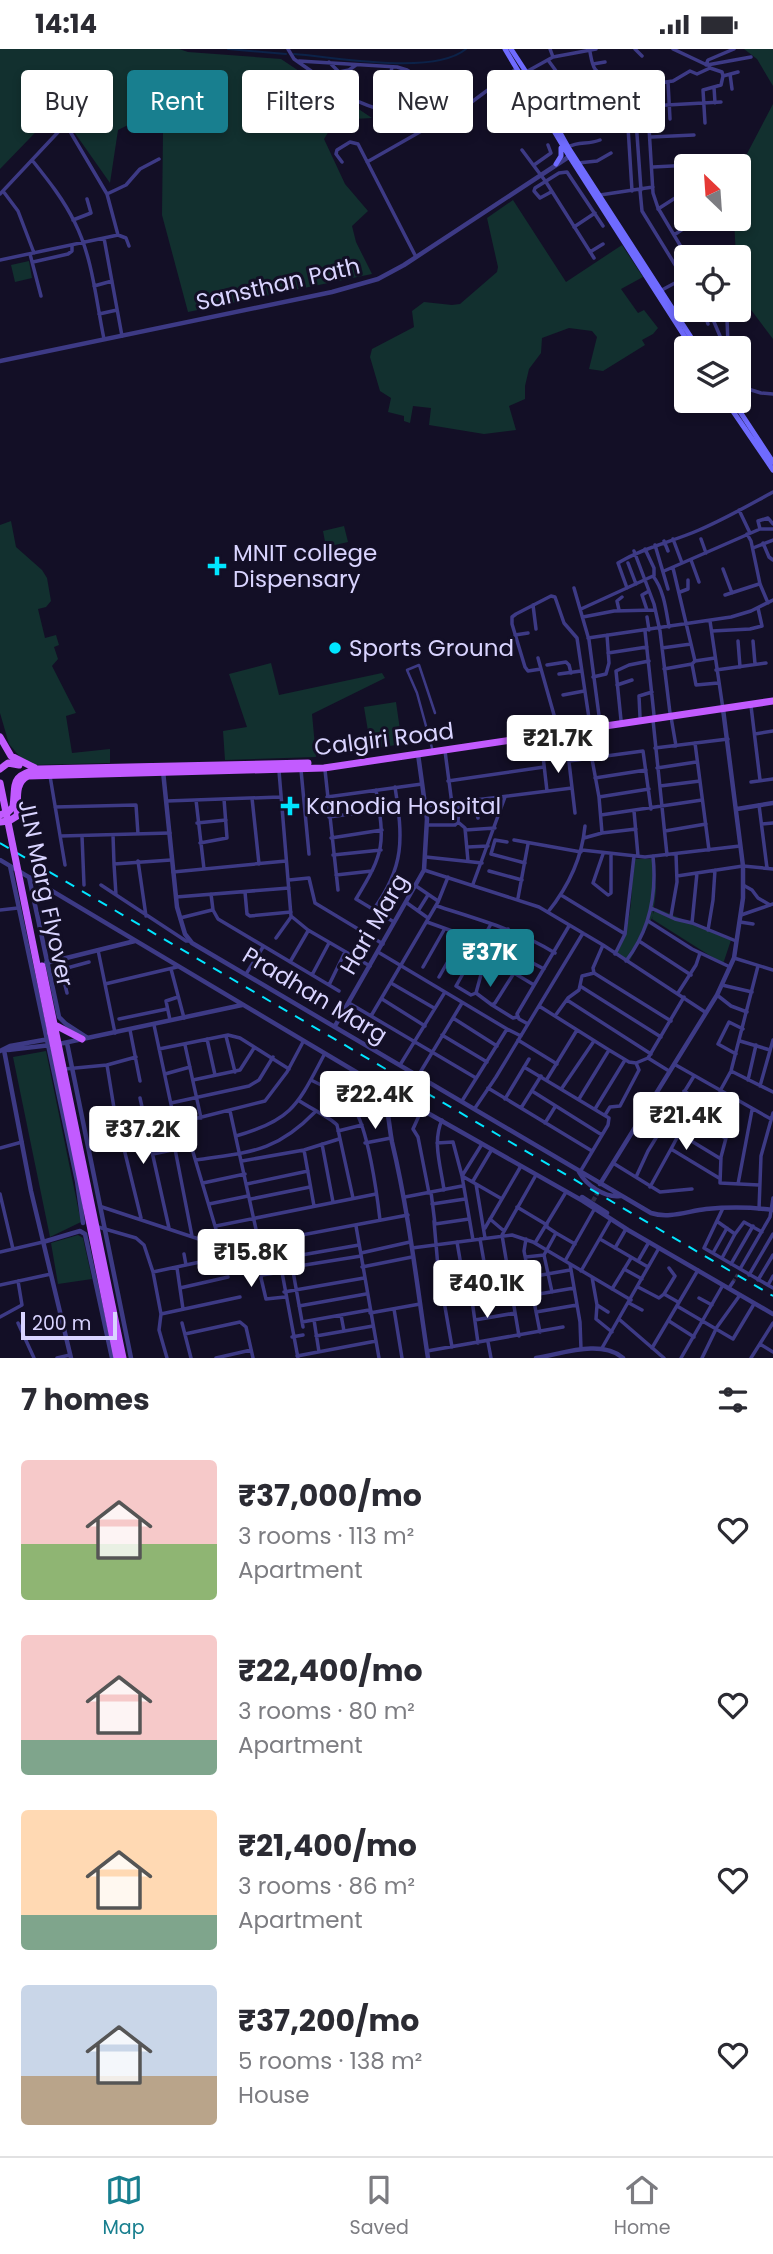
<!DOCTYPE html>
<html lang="en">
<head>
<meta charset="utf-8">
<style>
	:root { --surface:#fff; --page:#f2f2f3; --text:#2b2b33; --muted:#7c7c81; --line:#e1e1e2; --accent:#187f8f }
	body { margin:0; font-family:Poppins,sans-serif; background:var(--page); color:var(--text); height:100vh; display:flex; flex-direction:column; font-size:26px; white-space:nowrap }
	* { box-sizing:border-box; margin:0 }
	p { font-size:23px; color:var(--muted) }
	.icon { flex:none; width:38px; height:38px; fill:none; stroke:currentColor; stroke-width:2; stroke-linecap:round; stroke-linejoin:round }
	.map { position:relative; height:1309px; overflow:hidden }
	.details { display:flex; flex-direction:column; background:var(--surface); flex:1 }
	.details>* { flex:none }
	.guide { position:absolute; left:21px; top:21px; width:732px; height:63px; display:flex; gap:14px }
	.needle { width:46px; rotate:335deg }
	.tools { position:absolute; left:674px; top:105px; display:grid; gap:14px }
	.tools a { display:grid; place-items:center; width:77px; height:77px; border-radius:7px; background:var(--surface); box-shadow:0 4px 10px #0003; font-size:35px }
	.scale { position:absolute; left:21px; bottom:18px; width:96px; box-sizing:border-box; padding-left:7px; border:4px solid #d9d4ff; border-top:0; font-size:19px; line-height:24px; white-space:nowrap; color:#d9d4ff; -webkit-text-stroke:5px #130f26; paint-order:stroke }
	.price { position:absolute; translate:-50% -60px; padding:0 16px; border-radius:7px; background:#fff; color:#222; font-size:23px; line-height:46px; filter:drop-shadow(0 2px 4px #0008) }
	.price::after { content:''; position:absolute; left:50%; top:42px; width:21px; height:16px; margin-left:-10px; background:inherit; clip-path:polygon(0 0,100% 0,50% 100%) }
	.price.current { background:var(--accent); color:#fff }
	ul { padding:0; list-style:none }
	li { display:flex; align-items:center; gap:21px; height:175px; padding:0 21px }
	li span { display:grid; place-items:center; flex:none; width:196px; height:140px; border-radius:7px; color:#555 }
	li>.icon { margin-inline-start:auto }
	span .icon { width:84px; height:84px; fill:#fffc; stroke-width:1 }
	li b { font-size:30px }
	h2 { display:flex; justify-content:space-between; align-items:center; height:84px; padding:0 21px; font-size:30px }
	.tag { padding:0 24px; border-radius:7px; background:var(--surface); box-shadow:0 4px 10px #0003; font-size:24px; line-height:63px }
	.tag.current { background:var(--accent); color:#fff }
	.status { display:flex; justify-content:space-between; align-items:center; height:49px; padding:0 35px; background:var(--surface); direction:ltr }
	.status svg { height:19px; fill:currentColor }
	.menu { display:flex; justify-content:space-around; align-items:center; height:98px; border-top:2px solid var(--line); background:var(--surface); font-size:19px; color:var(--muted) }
	.menu a { display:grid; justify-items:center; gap:4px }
	.menu .current { color:var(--accent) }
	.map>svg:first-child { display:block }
	.green { fill:#12302f }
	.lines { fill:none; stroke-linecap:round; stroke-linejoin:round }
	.stream { stroke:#0c2248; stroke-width:2 }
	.minor-tunnel { stroke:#312d47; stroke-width:3.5; stroke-dasharray:3.5 2; stroke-linecap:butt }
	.tertiary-tunnel { stroke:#312d47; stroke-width:4.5; stroke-dasharray:4.5 2; stroke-linecap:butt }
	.pedestrian { stroke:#3d3a85; stroke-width:2.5 }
	.minor { stroke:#3d3a85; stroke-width:3.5 }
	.tertiary { stroke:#3d3a85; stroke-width:4.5 }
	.secondary { stroke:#6f6bff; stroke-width:5 }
	.primary { stroke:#c25bff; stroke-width:7 }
	.rail { stroke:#00e5ff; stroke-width:2; stroke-dasharray:10 9; stroke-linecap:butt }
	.primary-bridge { stroke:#c25bff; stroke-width:7 }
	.poi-dot { fill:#00e5ff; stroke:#130f26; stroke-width:2.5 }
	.labels { text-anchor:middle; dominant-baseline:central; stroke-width:6; stroke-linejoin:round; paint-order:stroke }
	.street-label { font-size:23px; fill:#d9d4ff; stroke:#130f26 }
	.poi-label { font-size:23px; fill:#d9d4ff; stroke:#130f26; text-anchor:start }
</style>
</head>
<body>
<div class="status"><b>14:14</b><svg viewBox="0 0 49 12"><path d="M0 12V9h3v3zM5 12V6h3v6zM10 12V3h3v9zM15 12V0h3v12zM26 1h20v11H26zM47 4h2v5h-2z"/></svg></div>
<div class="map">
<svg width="773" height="1309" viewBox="0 0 773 1309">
	<rect width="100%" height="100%" fill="#130f26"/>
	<!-- green -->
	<path class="green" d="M0,0h179l9,3 93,7 21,14 12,13 40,20 18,12 -36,2 -12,19 21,45 23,27 -16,15 4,16 16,32 -184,38 -26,-97 1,-83 -31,-9 -14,7 -8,53 -52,-74 -58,60z
		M744,0h29v37l-16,-27z
		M773,55v235l-34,-45 -1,-37h-2l-2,-38h4l1,-50z
		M513,151l53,82 56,-37 21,32 -22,12 17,24 6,-3 14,18 -5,6 -11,6 3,5 -42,26 -14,-2 8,-32 -5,-6 -23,-3 -27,10 -1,15 -12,16 -4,17v13l-16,7 7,24 -32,4 -55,-9 2,-17 -18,-2 -3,17 -6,-2v-5l-16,-4 3,-14 -11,-7 -10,-34 2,-8 42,-22 -2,-16 12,-9 28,3 8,-1 37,-32 1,-5 -11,-49z
		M29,212l3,17 -17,4 -4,-17z
		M11,472l5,26 26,23 5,8 4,23 -5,6 -8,2 7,29 11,-3 3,10 -5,2 4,12 -6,7 24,47 -10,3 6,37 38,-4v14l-77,2 -13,-8 -11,-13 -9,-31v-188z
		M344,477l4,16 -22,5 -3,-16z
		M271,614l8,32 103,-22 3,5 -73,36 4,43 -91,3 -2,-29 24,-4 -18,-53z
		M396,653l6,42 -31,5 -7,-42z
		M633,810h22l1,32 -3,23 3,-6 75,32 -8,24 -71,-45 1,-3 -24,46 -13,-9c18,-33 15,-58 17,-94z
		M46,1002l35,171 -31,15 -37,-180z
		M78,1186l5,3 9,41 -34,5 -7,-41z"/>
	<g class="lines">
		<!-- stream -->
		<path class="stream" d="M228,0l58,5
			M294,5c42,3 139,22 172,-5"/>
		<!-- minor-tunnel -->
		<path class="minor-tunnel" d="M88,1093l32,-7
			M733,1233l5,-8"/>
		<!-- tertiary-tunnel -->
		<path class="tertiary-tunnel" d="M593,1152l5,-9"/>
		<!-- pedestrian -->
		<path class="pedestrian" d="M432,699l-15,-55 -10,-23 12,-5 16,48"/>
		<!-- minor -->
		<path class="minor" d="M288,0l6,10 27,19 10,17c6,1 12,2 17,3 20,5 34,22 51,-3l-1,-6 -9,-7 3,-15
			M550,0l3,8
			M635,0l7,7
			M673,0l34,16 44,-8
			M590,3c1,5 2,13 5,17 9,13 38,9 51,10l7,114 5,15 29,49
			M548,11l19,26 6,4
			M299,12l98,6 10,3 13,8
			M329,13l10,10 10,-2 7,-5
			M593,15l12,-2
			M706,16l2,-5 26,-11
			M526,23l27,-15 43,-8
			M730,25l2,15
			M723,27l15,-4
			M625,30l7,112
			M633,30l8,111
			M668,33l2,37
			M658,34l15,-2 17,-10 7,3 13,-6
			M714,38l1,16
			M600,52l26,-4
			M649,57l72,-4
			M705,74l-2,-33 18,-5 2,-9 -1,-4 -12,-4 -1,-3
			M651,88l43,-2
			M568,98c11,-6 20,-2 32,-7
			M522,101l24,32 48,76
			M32,111c16,20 32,40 43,63 18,36 21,78 29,116
			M342,113l-6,-8 1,-4 13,-8 8,2 58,113
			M367,113l102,-58 47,-35
			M578,114l19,-2 14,-8
			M534,116l17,-12 -3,-8
			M653,118l39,-2
			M640,141l2,21 35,57 9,-4
			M3,142l15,20 16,42
			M551,143l-11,6 -6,-7 1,-3 24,-15 8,-1 36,54
			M0,145l61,-65 7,-1 39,66 11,41
			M107,145l19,-9 14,-16 19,-10
			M600,146l53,-8
			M658,160l28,-18
			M73,171l18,-7 -4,-14
			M574,178l21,-14
			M674,186l24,-16
			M104,189l18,98
			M590,203l13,-8
			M30,205l11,42
			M695,208l5,-3
			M0,211l118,-25 8,3 3,8
			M33,213l35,-8 4,-3v-6
			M738,213l4,8 -4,6
			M94,237l18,-5
			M660,242l26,-14
			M684,252l2,1
			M703,261l5,14
			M709,261l16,38
			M99,265l18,-4
			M725,299l3,-4 -1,-25 6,-4
			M738,320l10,20 13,4 12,1
			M739,461l11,23
			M760,480l-2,-8 10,-3 5,6
			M747,485l4,7 9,43 8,19
			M673,490l9,24
			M701,490l5,14
			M664,492l4,10
			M763,494l6,14 4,3
			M655,496l13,44
			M753,499l20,-8
			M645,500l9,19v8
			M634,502l20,53 6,27 10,82
			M691,511l8,22
			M628,514l8,21
			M673,519l22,93
			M723,520l9,24
			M664,522l96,-42h13
			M574,539l15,52 11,83
			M627,539l-9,-25c26,-16 54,-21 81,-33 26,-11 50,-25 74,-38
			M680,543l8,-3v-9
			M725,546l34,-11
			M533,556l3,24
			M758,559l4,18
			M581,560l72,-33c11,14 13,34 16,51
			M619,561l-2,-9 5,-4
			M647,561l-5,-15 7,-4
			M583,568l31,-6 40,-1
			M647,568l2,13
			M710,572l13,88
			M645,582l9,84
			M712,582l38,-2 12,-3
			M515,586l13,-2
			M588,589l143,-21 20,-6 22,-11
			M738,592l2,26
			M753,592l2,23
			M662,599l29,-4
			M608,604l39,-6
			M538,609l3,11
			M715,609l-20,3 -3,3 4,21 22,-2
			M547,616l19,-3 3,3 2,8
			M664,620l28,-5
			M716,621l50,-7
			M559,625l22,-3
			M593,628l13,-3 3,-11 -2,-28
			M617,636l15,-5
			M563,646l21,-4
			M751,657l9,74
			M640,668l-1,-21 13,-4
			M671,668l5,29
			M621,671l-5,-49 13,-6 20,-4
			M653,671l14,135
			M565,679l10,85
			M558,680l-17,-60 -13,2 -3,-4 -13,-43v-7l4,-3 35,-18 4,1 9,26 13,15 13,87
			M755,685l18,-3
			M695,694l14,107
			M655,699l73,-9
			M445,702l7,53
			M543,707l4,35
			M592,710l7,38 3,36
			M569,712l74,-10 8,58
			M657,719l39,-6
			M301,721l8,84
			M325,721l13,120
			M279,722l12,145 17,14 62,36
			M50,727l15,89
			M595,729l51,-8
			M448,732l96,-14
			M751,733l22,-3
			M660,737l40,-5
			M376,741c9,53 9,62 -20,109l38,23
			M327,748l95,-13
			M599,748l50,-8
			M252,749l7,66
			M196,751l8,69
			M167,752l113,-4
			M474,752l4,17
			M759,756l8,63
			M426,757l146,-18
			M55,758l81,-2 2,29
			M634,762l4,45
			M601,766l101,-15
			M329,768l50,-7
			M458,773l7,6 3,33
			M197,774l29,-3
			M762,775l11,-1
			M427,776h28l3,-3 1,-19
			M465,781l30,-2
			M665,782l41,-7
			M113,786l1,29
			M61,787l109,-3
			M82,787l2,49
			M331,789l51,-8
			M584,789l18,-5 34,-4
			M514,791l67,12
			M507,793l-12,-2 -4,14 34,9
			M200,794l27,-5 -3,-39
			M468,798l20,-1
			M582,801l63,7 95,-11
			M603,805l-10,29 15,12 3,-2v-39
			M333,806l48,-5
			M426,808l56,6
			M138,812l8,55
			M424,821l115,37 64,38 102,67
			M489,822l33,9
			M173,823l113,-11
			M697,824l-5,50 44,18
			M336,826l36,-4
			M677,827l66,-10 30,3
			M289,831l20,-2 6,25 68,41
			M473,835l32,-87
			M101,836l85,56h3
			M743,836l9,5 6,8 12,7
			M416,837l22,15
			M245,843l2,22 3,2 41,-4
			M211,845l2,16 5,9 111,66 16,-33
			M116,846l-2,-31 57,-4
			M561,846l64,39
			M176,848l113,-9
			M518,849l10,-54
			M407,854l21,15
			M437,857c40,13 81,24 118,47
			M651,859l24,11 17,4
			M0,861l18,-2
			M373,861c32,-43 30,-72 22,-123
			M418,862l10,-16
			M548,863c20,-25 34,-54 37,-86
			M741,866l32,-11
			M671,867l6,-34 -1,-28
			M180,869l32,-8
			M648,872l44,28 38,18
			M427,873l53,19 6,15 -10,37 16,12 3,-2 19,-30
			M740,873l13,2
			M508,880l-5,18 41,22
			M708,881l5,-30 2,-30
			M276,889l15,-21
			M639,892l52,34
			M98,901l17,83
			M378,903l129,77 -45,72
			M615,905l10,-20 9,-78
			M734,909l39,12
			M64,910l3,9 -6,1 6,24
			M486,911l5,-2 5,9 18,6 20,12
			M626,912c24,-31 31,-66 27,-105
			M290,913l18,-31
			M423,918l21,-37
			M67,919l22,-6
			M171,920l13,49
			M594,924l77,48
			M246,925l17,-27
			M312,926l17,-32
			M439,928l24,-42
			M391,934l43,25
			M105,935l72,-17
			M329,936l10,6
			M722,936l30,7
			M580,937l81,51
			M476,944l-5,2 -15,-9 35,-62
			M678,944l18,-28 4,-12
			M717,946l14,11 16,6
			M382,950l43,27
			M567,951l84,54
			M349,954l127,75
			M492,956l21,13 4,-1
			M539,957l70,44 20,12 7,1 12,-5 36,-61
			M371,967l67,-114 10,-25
			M555,967l13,-18 11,-8 3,-14 12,-3 -1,-5 10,-23
			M453,969l44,28
			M119,970l48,-10
			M170,971l-4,-19 12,-4
			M528,975l-9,-5 -2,-5 52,-88
			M154,976l21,98
			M507,980l14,7
			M130,981l10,51
			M442,986l45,27
			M226,987l9,36
			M207,990l8,36
			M518,991l39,24
			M740,992l30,9
			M185,996l16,73
			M159,1000l69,-14 12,3 49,31
			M736,1005l-18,-10 11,-22 14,7
			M136,1008l-29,8 7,43 27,110
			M648,1009l21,13
			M674,1015l97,55
			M400,1016l45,-73
			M524,1018l85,51 -1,7 -28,47
			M65,1020l42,-4
			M731,1022l42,21
			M165,1025l25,-7
			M418,1027l44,-73
			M547,1030l30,-49
			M193,1031l47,-10 14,-22
			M311,1031c14,7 31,14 42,27 15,20 24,87 27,113
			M748,1031l8,-35
			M760,1037l13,-46
			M488,1039l104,63
			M562,1039l32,-47
			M532,1042l70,44
			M684,1042l46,28
			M720,1042l11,-20 27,-105
			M140,1049l29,130
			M505,1050l24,-40
			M579,1050l30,-49
			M298,1051c10,7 33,18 39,25l16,73
			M736,1051l-15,57 -1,26 39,2
			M171,1054l78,-17 10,-6 14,-23
			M674,1058l51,31
			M475,1059l21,-31 87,-144
			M521,1059l20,-32
			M422,1060l-9,20 5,8 11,56
			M595,1060l30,-49
			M230,1062l29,132
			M605,1066l5,-8 10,-1 19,-36 -3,-7
			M442,1071c-10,22 -1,47 2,70
			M184,1073l37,124
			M545,1074l10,-16
			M665,1076l56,34
			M338,1082l24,-6
			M679,1085l-8,15 48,29
			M120,1086l70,-15 75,-19 22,-29 16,-30
			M236,1087c57,-16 62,-32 88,-81
			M365,1094l26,-5
			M437,1094l16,-1 9,34 14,8 9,54
			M322,1095l11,58
			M0,1099l22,-6
			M175,1100l17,87
			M304,1101l10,56
			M153,1105l38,-8
			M196,1111c53,-8 79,-7 119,-48
			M242,1112l62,-11 35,-11
			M613,1114l47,29 32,-3
			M636,1128l12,-26 46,-75
			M473,1132l19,-32
			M203,1134l42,-9
			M247,1135l61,-13
			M476,1135l26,15
			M738,1135l14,-74
			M650,1138l21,-38
			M431,1143l4,32 34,-5
			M0,1145l13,55
			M405,1148l57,-11
			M251,1150l59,-12
			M209,1155l39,-8
			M432,1155l33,-5
			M102,1158l124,41h7l175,-33
			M517,1158l30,18
			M723,1159l-19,40 69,40
			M759,1160l2,-53 12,-43
			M490,1170l14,12
			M434,1172l4,46 14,80
			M718,1173l17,12 -13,24
			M216,1177l160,-32
			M356,1177l23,132
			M98,1178l38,11 8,7 9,27 8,42 -2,16 8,28
			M485,1179l36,-62
			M556,1184l19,11
			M735,1185l9,-12 18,10
			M287,1189l16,89
			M480,1190l6,34
			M526,1190l-2,12 16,81
			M600,1190l48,28
			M276,1191l22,118
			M473,1191l-11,-64 20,-32
			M457,1193l10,58
			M535,1194l31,-51
			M412,1199l100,-13 21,7 98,58
			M615,1199l11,-19
			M0,1203l43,-10
			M361,1204l49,-11
			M713,1204l14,-25
			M184,1205l2,11
			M544,1206l8,37
			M290,1208l69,-12
			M526,1208l18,-2 12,-22 -9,-6
			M565,1212l30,-53
			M638,1212l11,-19
			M570,1215l10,58 1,27
			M731,1215l22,-38
			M362,1218l50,-10
			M177,1219l6,41
			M280,1220l81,-13
			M624,1220l18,10
			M740,1220l30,-52 3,-19
			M581,1222l30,-52
			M153,1223l47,-10
			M281,1223l-19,3 -1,3 5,21 19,-2
			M749,1226l24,-41
			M530,1228l40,-7
			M592,1228l5,28 -1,14 16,13
			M463,1229l44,-9
			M758,1231l15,-25
			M0,1236l51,-11
			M768,1236l5,-9
			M638,1238l21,11 5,-4 14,8
			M180,1239l48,-11
			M729,1239l4,-6
			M612,1240l19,-31
			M284,1243l80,-14
			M664,1245l11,-18 -6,-8
			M533,1246l41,-7
			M699,1249l13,7
			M472,1251l6,43
			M629,1254l13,7
			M445,1255l66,-13
			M597,1256l11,7
			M299,1257l67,-12
			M677,1257l56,33 21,-35
			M394,1260l8,49
			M536,1263l41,-7
			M370,1264l50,-9
			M161,1265l79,-17
			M341,1266l3,16
			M0,1268l22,-12 -4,-24
			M314,1271l5,32
			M475,1271l40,-7
			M620,1271l44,38
			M669,1272l25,16
			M302,1273l67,-12
			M18,1274l16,35
			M182,1274l9,35
			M185,1285l55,-12 6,5 7,31
			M316,1287l57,-10
			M519,1287l-17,-101 34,-60
			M292,1288l11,-2
			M488,1293l3,16
			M760,1295l13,8
			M602,1299l57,-100
			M652,1299l46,-78
			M427,1302l136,-24
			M297,1307l79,-15
			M57,1309l13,-3
			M216,1309l35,-8
			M681,1309l42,-73
			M702,1309l15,-31 23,-32
			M751,1309l22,-35"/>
		<!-- tertiary -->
		<path class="tertiary" d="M0,312l332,-69 46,-13 26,-14 166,-109
			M163,722l14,136 8,27 7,9 459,270c18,6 37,-2 55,-4 22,-2 45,-2 67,1
			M737,760l36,-6
			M0,811l378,225c11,19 10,36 14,57 17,71 25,144 36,216
			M10,817l67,315 6,42
			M29,828l30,140 7,7 20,13
			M46,914l89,-22
			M335,977l89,-156 3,-51 -9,-65
			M67,994l64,315
			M59,995l183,-39
			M4,1001l27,141 40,167
			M8,1001l43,-5
			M0,1002l10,-5 39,-7
			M380,1037l203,115 45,29 145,84
			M579,1123c7,13 26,26 41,24
			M600,1135l117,-189 17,-37 9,-60v-32l-20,-157
			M582,1148l25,16
			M85,1185l27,124
			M43,1193l37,-11 5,3
			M536,1309c26,-4 65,-19 87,0"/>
		<!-- secondary -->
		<path class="secondary" d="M505,0l64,107 123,192
			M511,0l15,23 42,75 130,201
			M556,115l5,-8v-8
			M726,352l47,69
			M733,352l40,61"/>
		<!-- primary -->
		<path class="primary" d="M0,688l11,19 24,12
			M0,720l8,-6 11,2
			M0,766l8,-3 5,-5c3,-25 -3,-31 26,-38l269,-6
			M0,773l9,-1 8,-5c2,-14 -4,-33 11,-40l296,-8 449,-67
			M42,917l81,392
			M55,976l27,14
			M51,984l66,325"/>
		<!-- rail -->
		<path class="rail" d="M0,794l773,453"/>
		<!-- primary-bridge -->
		<path class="primary-bridge" d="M0,734l51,250"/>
	</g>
	<!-- markers -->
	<g class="poi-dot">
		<path d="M213.5 506.5h7v7h7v7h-7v7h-7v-7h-7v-7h7z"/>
		<circle cx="335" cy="599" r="7"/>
		<path d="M286.5 746.5h7v7h7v7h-7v7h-7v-7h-7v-7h7z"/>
	</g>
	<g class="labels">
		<!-- street labels -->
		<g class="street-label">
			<text transform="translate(278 235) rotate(-13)">Sansthan Path</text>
			<text transform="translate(384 690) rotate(-7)">Calgiri Road</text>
			<text transform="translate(46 844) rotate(78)">JLN Marg Flyover</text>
			<text transform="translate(374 875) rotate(-60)">Hari Marg</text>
			<text transform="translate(315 946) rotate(31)">Pradhan Marg</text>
		</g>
		<!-- poi labels -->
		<g class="poi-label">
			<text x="233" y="504">MNIT college<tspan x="233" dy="26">Dispensary</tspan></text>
			<text x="349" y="599">Sports Ground</text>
			<text x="306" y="757">Kanodia Hospital</text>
		</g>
	</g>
</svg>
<div class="tools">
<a><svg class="needle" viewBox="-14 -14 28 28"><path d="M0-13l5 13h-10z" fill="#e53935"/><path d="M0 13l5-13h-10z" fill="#7c7c81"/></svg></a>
<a><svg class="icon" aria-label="locate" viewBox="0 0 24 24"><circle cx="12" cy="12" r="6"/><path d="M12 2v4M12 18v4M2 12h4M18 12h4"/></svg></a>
<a><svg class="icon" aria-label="layers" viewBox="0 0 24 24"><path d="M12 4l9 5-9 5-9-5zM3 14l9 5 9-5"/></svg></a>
</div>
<div class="scale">200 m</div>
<b class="price" style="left:558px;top:726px">₹21.7K</b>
<b class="price current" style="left:490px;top:940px">₹37K</b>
<b class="price" style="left:375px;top:1082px">₹22.4K</b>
<b class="price" style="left:686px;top:1103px">₹21.4K</b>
<b class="price" style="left:143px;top:1117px">₹37.2K</b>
<b class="price" style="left:251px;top:1240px">₹15.8K</b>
<b class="price" style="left:487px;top:1271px">₹40.1K</b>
<div class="guide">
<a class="tag">Buy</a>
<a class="tag current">Rent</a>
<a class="tag">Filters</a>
<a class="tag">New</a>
<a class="tag">Apartment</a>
</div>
</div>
<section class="details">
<h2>7 homes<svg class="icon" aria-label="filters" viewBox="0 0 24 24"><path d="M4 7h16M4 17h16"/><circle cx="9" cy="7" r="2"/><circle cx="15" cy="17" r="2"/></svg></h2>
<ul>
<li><span style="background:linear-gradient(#f6c9c9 60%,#8fb573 0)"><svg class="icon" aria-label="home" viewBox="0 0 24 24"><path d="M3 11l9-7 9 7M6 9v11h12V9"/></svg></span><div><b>₹37,000/mo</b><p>3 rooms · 113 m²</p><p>Apartment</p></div><svg class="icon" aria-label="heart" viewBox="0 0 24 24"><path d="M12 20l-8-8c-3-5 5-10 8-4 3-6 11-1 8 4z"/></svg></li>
<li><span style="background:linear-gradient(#f6c9c9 75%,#7fa58c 0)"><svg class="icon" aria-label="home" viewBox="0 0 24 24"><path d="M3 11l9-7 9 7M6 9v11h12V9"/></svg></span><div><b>₹22,400/mo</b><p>3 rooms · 80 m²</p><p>Apartment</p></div><svg class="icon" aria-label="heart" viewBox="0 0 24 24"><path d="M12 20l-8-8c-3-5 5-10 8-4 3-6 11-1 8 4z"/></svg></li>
<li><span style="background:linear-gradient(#ffd9b3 75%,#7fa58c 0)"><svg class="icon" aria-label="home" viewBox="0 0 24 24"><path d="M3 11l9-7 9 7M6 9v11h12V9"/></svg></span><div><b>₹21,400/mo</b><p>3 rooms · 86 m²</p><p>Apartment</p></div><svg class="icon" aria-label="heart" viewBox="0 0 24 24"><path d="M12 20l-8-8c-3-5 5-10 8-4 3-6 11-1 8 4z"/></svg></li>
<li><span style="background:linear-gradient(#c9d6e8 65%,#b9a48a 0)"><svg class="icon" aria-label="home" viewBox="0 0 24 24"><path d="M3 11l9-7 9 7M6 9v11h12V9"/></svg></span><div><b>₹37,200/mo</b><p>5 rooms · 138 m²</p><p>House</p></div><svg class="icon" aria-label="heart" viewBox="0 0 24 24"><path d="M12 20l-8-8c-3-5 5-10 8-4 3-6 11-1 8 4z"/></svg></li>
</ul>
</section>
<nav class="menu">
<a class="current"><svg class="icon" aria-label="map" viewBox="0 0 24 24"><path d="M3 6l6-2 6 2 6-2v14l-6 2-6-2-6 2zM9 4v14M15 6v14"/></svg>Map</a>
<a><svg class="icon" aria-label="saved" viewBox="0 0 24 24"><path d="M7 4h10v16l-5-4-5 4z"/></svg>Saved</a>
<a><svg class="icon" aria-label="home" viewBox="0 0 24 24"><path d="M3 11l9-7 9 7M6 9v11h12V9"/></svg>Home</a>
</nav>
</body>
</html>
